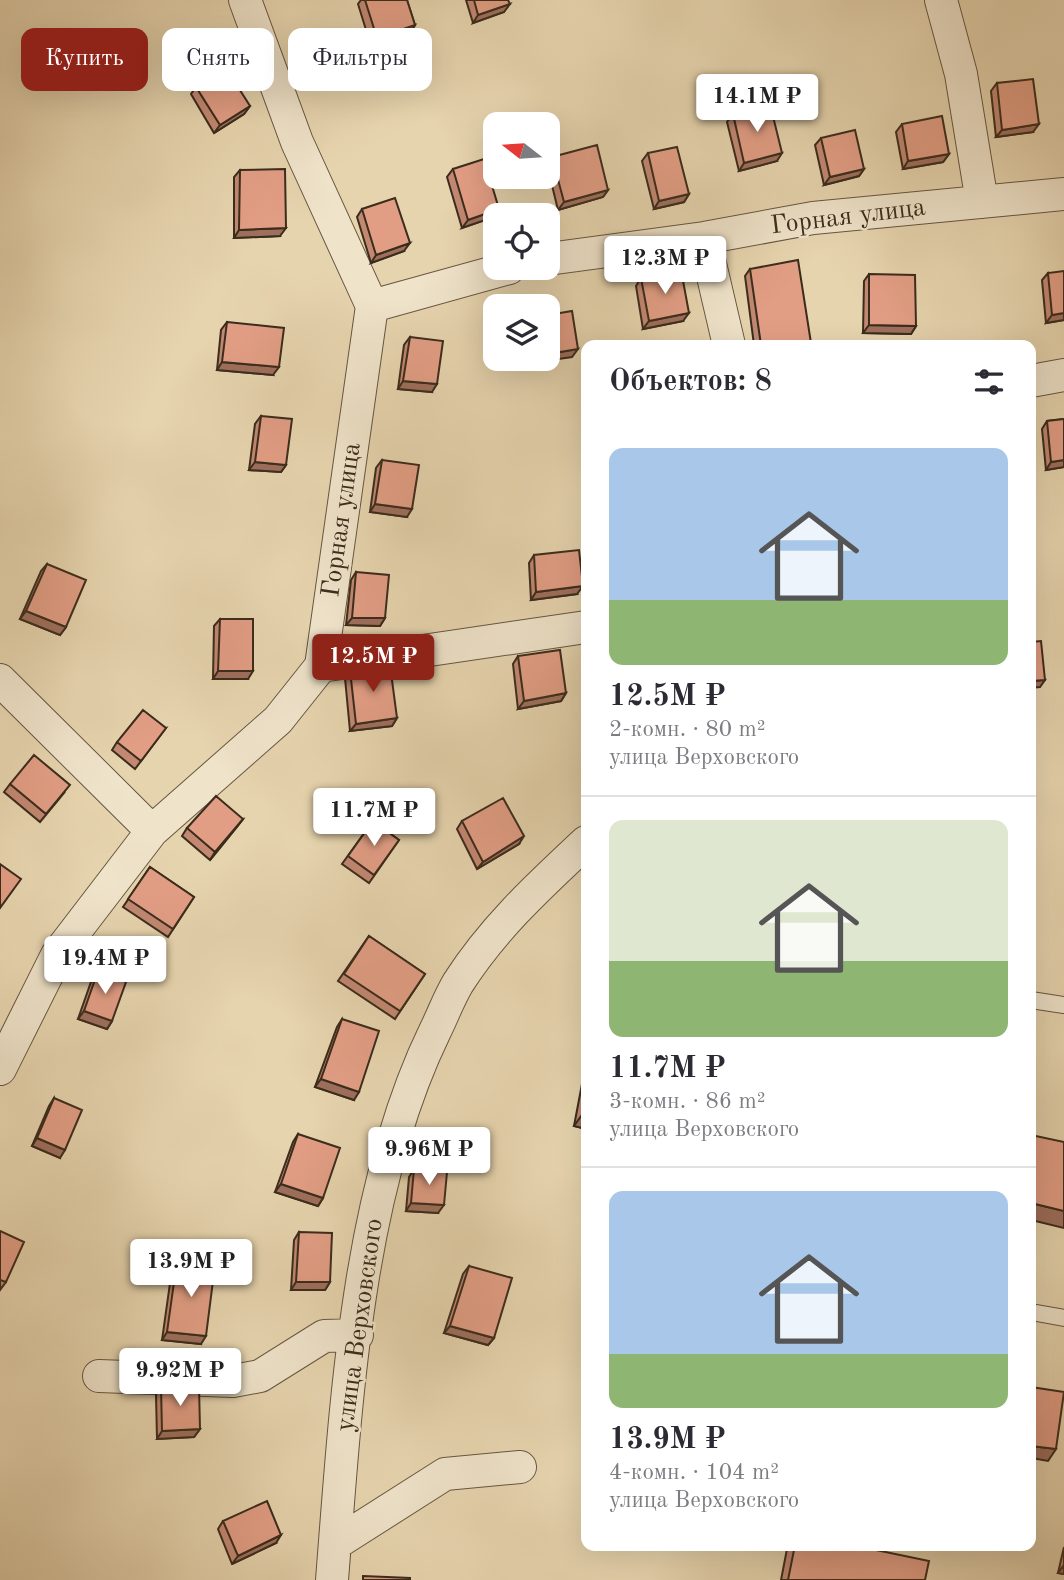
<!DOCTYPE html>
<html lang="ru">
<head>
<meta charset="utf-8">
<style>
	:root { --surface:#fff; --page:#f7f7f7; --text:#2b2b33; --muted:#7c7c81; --line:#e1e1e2; --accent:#8f2418 }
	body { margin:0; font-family:"Old Standard TT",serif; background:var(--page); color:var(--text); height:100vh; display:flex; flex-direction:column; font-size:26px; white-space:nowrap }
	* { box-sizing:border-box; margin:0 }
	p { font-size:23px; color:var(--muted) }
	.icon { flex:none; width:38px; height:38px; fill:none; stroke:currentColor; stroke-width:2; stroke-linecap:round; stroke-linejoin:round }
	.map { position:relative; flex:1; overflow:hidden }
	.sheet { position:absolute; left:581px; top:340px; width:455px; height:1211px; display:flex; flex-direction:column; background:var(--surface); border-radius:14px; box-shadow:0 7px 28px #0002 }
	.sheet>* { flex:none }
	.guide { position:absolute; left:21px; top:28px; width:455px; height:63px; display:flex; gap:14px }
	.needle { width:46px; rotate:287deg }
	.buttons { position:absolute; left:483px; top:112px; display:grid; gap:14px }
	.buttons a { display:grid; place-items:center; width:77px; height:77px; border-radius:14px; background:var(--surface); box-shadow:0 7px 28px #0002; font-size:35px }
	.price { position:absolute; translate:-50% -60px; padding:0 16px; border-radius:7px; background:#fff; color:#222; font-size:23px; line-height:46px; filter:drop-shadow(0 2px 4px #0008) }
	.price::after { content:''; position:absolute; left:50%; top:42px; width:21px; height:16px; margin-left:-10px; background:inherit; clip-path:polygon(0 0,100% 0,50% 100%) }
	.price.selected { background:var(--accent); color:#fff }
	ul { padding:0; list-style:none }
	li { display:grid; align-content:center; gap:14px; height:371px; padding:0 28px }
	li+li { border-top:2px solid var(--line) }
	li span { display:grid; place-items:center; height:217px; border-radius:14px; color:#555 }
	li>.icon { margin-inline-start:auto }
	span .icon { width:126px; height:126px; fill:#fffc; stroke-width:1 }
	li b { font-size:30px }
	h2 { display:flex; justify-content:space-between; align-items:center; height:84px; padding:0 28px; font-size:30px }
	.pill { padding:0 24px; border-radius:14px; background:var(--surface); box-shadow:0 7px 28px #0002; font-size:24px; line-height:63px }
	.pill.selected { background:var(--accent); color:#fff }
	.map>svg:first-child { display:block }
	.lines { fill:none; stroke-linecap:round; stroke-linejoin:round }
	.lane-casing { stroke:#665640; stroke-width:18 }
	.street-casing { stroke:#665640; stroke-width:34 }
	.lane { stroke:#efe3ca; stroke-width:16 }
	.street { stroke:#efe3ca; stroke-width:32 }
	.wall { fill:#c28872; stroke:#3b2c1c; stroke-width:2 }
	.shaded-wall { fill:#9e6f5d; stroke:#3b2c1c; stroke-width:2 }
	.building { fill:#e29e85; stroke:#3b2c1c; stroke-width:2 }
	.labels { text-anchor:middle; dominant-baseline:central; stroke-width:5; stroke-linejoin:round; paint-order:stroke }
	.street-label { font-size:26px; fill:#3b2c1c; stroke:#efe3ca }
</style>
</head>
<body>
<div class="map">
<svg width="1064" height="1580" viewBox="0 0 1064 1580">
	<rect width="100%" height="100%" fill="#e6d4ae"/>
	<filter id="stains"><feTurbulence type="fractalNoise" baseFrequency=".00286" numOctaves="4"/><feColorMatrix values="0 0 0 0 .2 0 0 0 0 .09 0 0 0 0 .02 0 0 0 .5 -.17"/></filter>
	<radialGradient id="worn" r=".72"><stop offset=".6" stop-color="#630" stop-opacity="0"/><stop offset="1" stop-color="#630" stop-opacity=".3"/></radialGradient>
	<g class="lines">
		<!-- lane casing -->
		<g class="lane-casing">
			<path id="lane" d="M1031,1000l33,5
				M1031,1312l33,6"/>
		</g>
		<!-- street casing -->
		<g class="street-casing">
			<path id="street" d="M941,0l20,74 21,128
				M704,238l25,107
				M548,259l156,-21 109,-20 251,-24
				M372,306l137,-38
				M1031,381l33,-6
				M321,666l265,-39
				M0,680l152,151
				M0,1069l57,-114 95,-124 126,-111 43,-54 51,-360 -75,-164 -52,-142
				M99,1376l134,5 27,-5 64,-40 33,-1
				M335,1544l110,-70 75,-7
				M332,1580c14,-177 25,-389 103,-549 8,-16 14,-33 23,-48 35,-55 81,-97 128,-141"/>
		</g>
		<!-- lane -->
		<use href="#lane" class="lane"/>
		<!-- street -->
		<use href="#street" class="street"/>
	</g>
	<!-- wall -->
	<path class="wall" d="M361,0h46l8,25 -5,8 -39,13 -13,-42z
		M466,0h42l-4,12 -31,11z
		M997,83l36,49 -37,5 -5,-46z
		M196,87l54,19 -6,8 -30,19 -23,-39z
		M733,114l44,47 -38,10 -12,-49z
		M902,124l47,30 -6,8 -40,7 -7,-37z
		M821,138l43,31 -5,7 -35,9 -9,-40z
		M648,153l41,41 -5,8 -30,7 -12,-48z
		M552,157l56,33 -5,7 -45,13 -10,-41v-6z
		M453,169l46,40 -5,8 -32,11 -15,-51z
		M240,170l40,66 -46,2v-61z
		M362,209l42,42 -33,12 -14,-46z
		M750,269l61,74 -1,2h-56l-9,-69z
		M1048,273l16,47 -18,3 -4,-43z
		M869,274l47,52 -5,8 -48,-1 1,-52z
		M641,278l42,43 -40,8 -7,-43z
		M227,322l46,53 -56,-5 4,-40z
		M410,337l22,55 -34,-3 6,-44z
		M261,416l25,49 -5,7 -32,-2 6,-46z
		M1064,419v48l-18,3 -4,-41 5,-8z
		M382,460l25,57 -37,-5 6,-44z
		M534,555l43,39 -46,6 -2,-37z
		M47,564l19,63 -6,8 -40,-16 21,-48z
		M356,572l29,46 -5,8 -34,-1 5,-45z
		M220,619l28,60h-35l1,-53z
		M518,656l48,37 -5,8 -43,8 -5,-45z
		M350,670l47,48 -5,8 -42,5 -5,-53z
		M166,728l-31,41 -23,-19 5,-8z
		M10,784l54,9 -24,29 -36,-30z
		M243,819l-33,41 -28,-24 5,-8z
		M373,821l26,19 -30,43 -27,-19z
		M462,821l57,23 -42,25 -20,-40z
		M150,867l44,30 -26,40 -45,-30z
		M369,936l56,38 -30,45 -57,-38z
		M98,971l14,50 -5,8 -29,-10 14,-40z
		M342,1019l12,81 -39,-13 22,-60z
		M586,1063v66l-12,-3z
		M54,1098l6,60 -28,-12 17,-40z
		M298,1134l25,64 -5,8 -43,-14 18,-50z
		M414,1169l24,44 -32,-2 3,-34z
		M0,1231l6,51 -6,8z
		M299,1232l31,50 -5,8h-34l3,-50z
		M177,1261l24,83 -39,-4 10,-71z
		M469,1266l25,72 -6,7 -44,-12 19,-59z
		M161,1387l39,42 -6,8 -37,2 -1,-44z
		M223,1521l53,22 -44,21 -14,-35z
		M790,1545h62l73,35h-144l6,-31z
		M1064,1547v27l-6,-1z"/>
	<!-- shaded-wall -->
	<path class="shaded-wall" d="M510,4l-6,8 -31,11 5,-8z
		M415,25l-5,8 -39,13 6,-8z
		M250,106l-6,8 -30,19 6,-8z
		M1039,124l-6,8 -37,5 6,-7z
		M782,153l-5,8 -38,10 5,-8z
		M949,154l-6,8 -40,7 5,-8z
		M864,169l-5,7 -35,9 6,-8z
		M608,190l-5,7 -45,13 6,-8z
		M689,194l-5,8 -30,7 5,-8z
		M499,209l-5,8 -32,11 6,-8z
		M286,228l-6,8 -46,2 5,-8z
		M410,243l-6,8 -33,12 5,-8z
		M689,313l-6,8 -40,8 6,-8z
		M1064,313v7l-18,3 6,-8z
		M869,325l47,1 -5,8 -48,-1z
		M578,349l-6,8 -34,5 2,-3h8v-5z
		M222,362l57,5 -6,8 -56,-5z
		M403,381l34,3 -5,8 -34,-3z
		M1064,460v7l-18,3 5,-8z
		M255,462l31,3 -5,7 -32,-2z
		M375,504l37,5 -5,8 -37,-5z
		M583,586l-6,8 -46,6 5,-8z
		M26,611l40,16 -6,8 -40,-16z
		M352,618h33l-5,8 -34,-1z
		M218,671h35l-5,8h-35z
		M1045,680l-5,7 -9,1v-7z
		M566,693l-5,8 -43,8 6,-8z
		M397,718l-5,8 -42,5 6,-7z
		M243,819l-6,8 -27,33 5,-8z
		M524,836l-5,8 -42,25 6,-7z
		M84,1011l28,10 -5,8 -29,-10z
		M321,1079l38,13 -5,8 -39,-13z
		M584,1112h2v17l-12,-3z
		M37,1138l28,12 -5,8 -28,-12z
		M281,1184l42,14 -5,8 -43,-14z
		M411,1203l33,2 -6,8 -32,-2z
		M1031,1203l33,8v17l-33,-8z
		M296,1282h34l-5,8h-34z
		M450,1326l44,12 -6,7 -44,-12z
		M167,1332l39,4 -5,8 -39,-4z
		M200,1429l-6,8 -37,2 5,-8z
		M1031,1446l25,3 -8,12 -17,-3z
		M281,1535l-5,8 -44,21 6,-8z
		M1064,1565v9l-6,-1z"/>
	<!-- building -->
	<path class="building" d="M365,0h42l8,25 -38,13z
		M474,0h34l2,4 -32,11z
		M226,68l24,38 -30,19 -24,-38z
		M1033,79l6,45 -37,6 -5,-47z
		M770,104l12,49 -38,10 -11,-49z
		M942,116l7,38 -41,7 -6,-37z
		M855,130l9,39 -34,8 -9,-39z
		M597,145l11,45 -44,12 -12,-45z
		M677,147l12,47 -30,7 -11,-48z
		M484,159l15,50 -31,11 -15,-51z
		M285,169l1,59 -47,2 1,-60z
		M395,198l15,45 -34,12 -14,-46z
		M798,260l13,83 -10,2h-40l-11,-76z
		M681,270l8,43 -40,8 -8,-43z
		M1064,271v42l-12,2 -4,-42z
		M869,274l46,1 1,51 -47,-1z
		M572,311l6,38 -30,5v-39z
		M227,322l57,6 -5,39 -57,-5z
		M410,337l33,4 -6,43 -34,-3z
		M261,416l31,3 -6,46 -31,-3z
		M1064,419v41l-13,2 -4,-41z
		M382,460l37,5 -7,44 -37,-5z
		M579,550l4,36 -47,6 -2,-37z
		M47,564l39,16 -20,47 -40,-16z
		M356,572l33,3 -4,43h-33z
		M220,619h33v52h-35z
		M1041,641l4,39 -14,1v-39z
		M560,650l6,43 -42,8 -6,-45z
		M390,665l7,53 -41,6 -6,-54z
		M143,710l23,18 -25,33 -24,-19z
		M34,755l36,30 -24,29 -36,-30z
		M216,796l27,23 -28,33 -28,-24z
		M503,798l21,38 -41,26 -21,-41z
		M373,821l26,19 -25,35 -26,-19z
		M0,864l21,15 -21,29z
		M150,867l44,30 -21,32 -45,-30z
		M369,936l56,38 -25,37 -56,-37z
		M98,971l28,11 -14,39 -28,-10z
		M342,1019l37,12 -20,61 -38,-13z
		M54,1098l28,12 -17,40 -28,-12z
		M298,1134l42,14 -17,50 -42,-14z
		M1031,1135l33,7v69l-33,-8z
		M414,1169l33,3 -3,33 -33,-2z
		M0,1231l24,11 -18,40 -6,-2z
		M299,1232l33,1 -2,49h-34z
		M177,1261l38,4 -9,71 -39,-4z
		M469,1266l43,12 -18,60 -44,-12z
		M199,1386l1,43 -38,2 -1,-44z
		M1031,1387l33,5 -8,57 -25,-3z
		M267,1501l14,34 -43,21 -15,-35z
		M795,1545h57l77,16 -4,19h-137z
		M363,1576l47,2v2h-47z"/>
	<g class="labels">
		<!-- street labels -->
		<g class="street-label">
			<text transform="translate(848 217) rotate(-7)">Горная улица</text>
			<text transform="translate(342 520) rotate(-82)">Горная улица</text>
			<text transform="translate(360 1325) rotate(-82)">улица Верховского</text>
		</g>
	</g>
	<rect width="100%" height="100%" filter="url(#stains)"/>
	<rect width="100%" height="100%" fill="url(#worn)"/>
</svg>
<div class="buttons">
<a><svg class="needle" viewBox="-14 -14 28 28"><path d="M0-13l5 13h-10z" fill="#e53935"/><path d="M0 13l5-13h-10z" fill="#7c7c81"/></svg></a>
<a><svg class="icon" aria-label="locate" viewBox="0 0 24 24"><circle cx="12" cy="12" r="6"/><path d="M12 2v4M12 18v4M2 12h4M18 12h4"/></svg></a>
<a><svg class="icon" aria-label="layers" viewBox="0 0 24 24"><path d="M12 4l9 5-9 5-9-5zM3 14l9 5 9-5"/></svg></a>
</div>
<b class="price" style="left:757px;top:134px">14.1M ₽</b>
<b class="price" style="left:665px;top:296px">12.3M ₽</b>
<b class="price selected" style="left:373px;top:694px">12.5M ₽</b>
<b class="price" style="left:374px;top:848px">11.7M ₽</b>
<b class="price" style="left:105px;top:996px">19.4M ₽</b>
<b class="price" style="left:429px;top:1187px">9.96M ₽</b>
<b class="price" style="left:191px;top:1299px">13.9M ₽</b>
<b class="price" style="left:180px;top:1408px">9.92M ₽</b>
<div class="guide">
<a class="pill selected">Купить</a>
<a class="pill">Снять</a>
<a class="pill">Фильтры</a>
</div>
<section class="sheet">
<h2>Объектов: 8<svg class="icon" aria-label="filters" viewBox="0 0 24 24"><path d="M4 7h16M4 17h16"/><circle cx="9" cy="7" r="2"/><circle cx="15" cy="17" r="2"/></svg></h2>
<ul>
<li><span style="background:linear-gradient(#a9c7e8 70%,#8fb573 0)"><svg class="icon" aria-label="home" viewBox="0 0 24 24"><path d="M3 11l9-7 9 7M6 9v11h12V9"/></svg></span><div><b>12.5M ₽</b><p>2-комн. · 80 m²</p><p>улица Верховского</p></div></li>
<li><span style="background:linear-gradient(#dfe7d0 65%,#8fb573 0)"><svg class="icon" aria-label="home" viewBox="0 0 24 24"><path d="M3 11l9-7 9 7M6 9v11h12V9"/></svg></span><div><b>11.7M ₽</b><p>3-комн. · 86 m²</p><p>улица Верховского</p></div></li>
<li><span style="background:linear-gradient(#a9c7e8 75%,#8fb573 0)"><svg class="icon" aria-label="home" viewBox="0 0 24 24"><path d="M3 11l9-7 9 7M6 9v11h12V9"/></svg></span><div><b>13.9M ₽</b><p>4-комн. · 104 m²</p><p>улица Верховского</p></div></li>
</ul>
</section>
</div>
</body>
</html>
